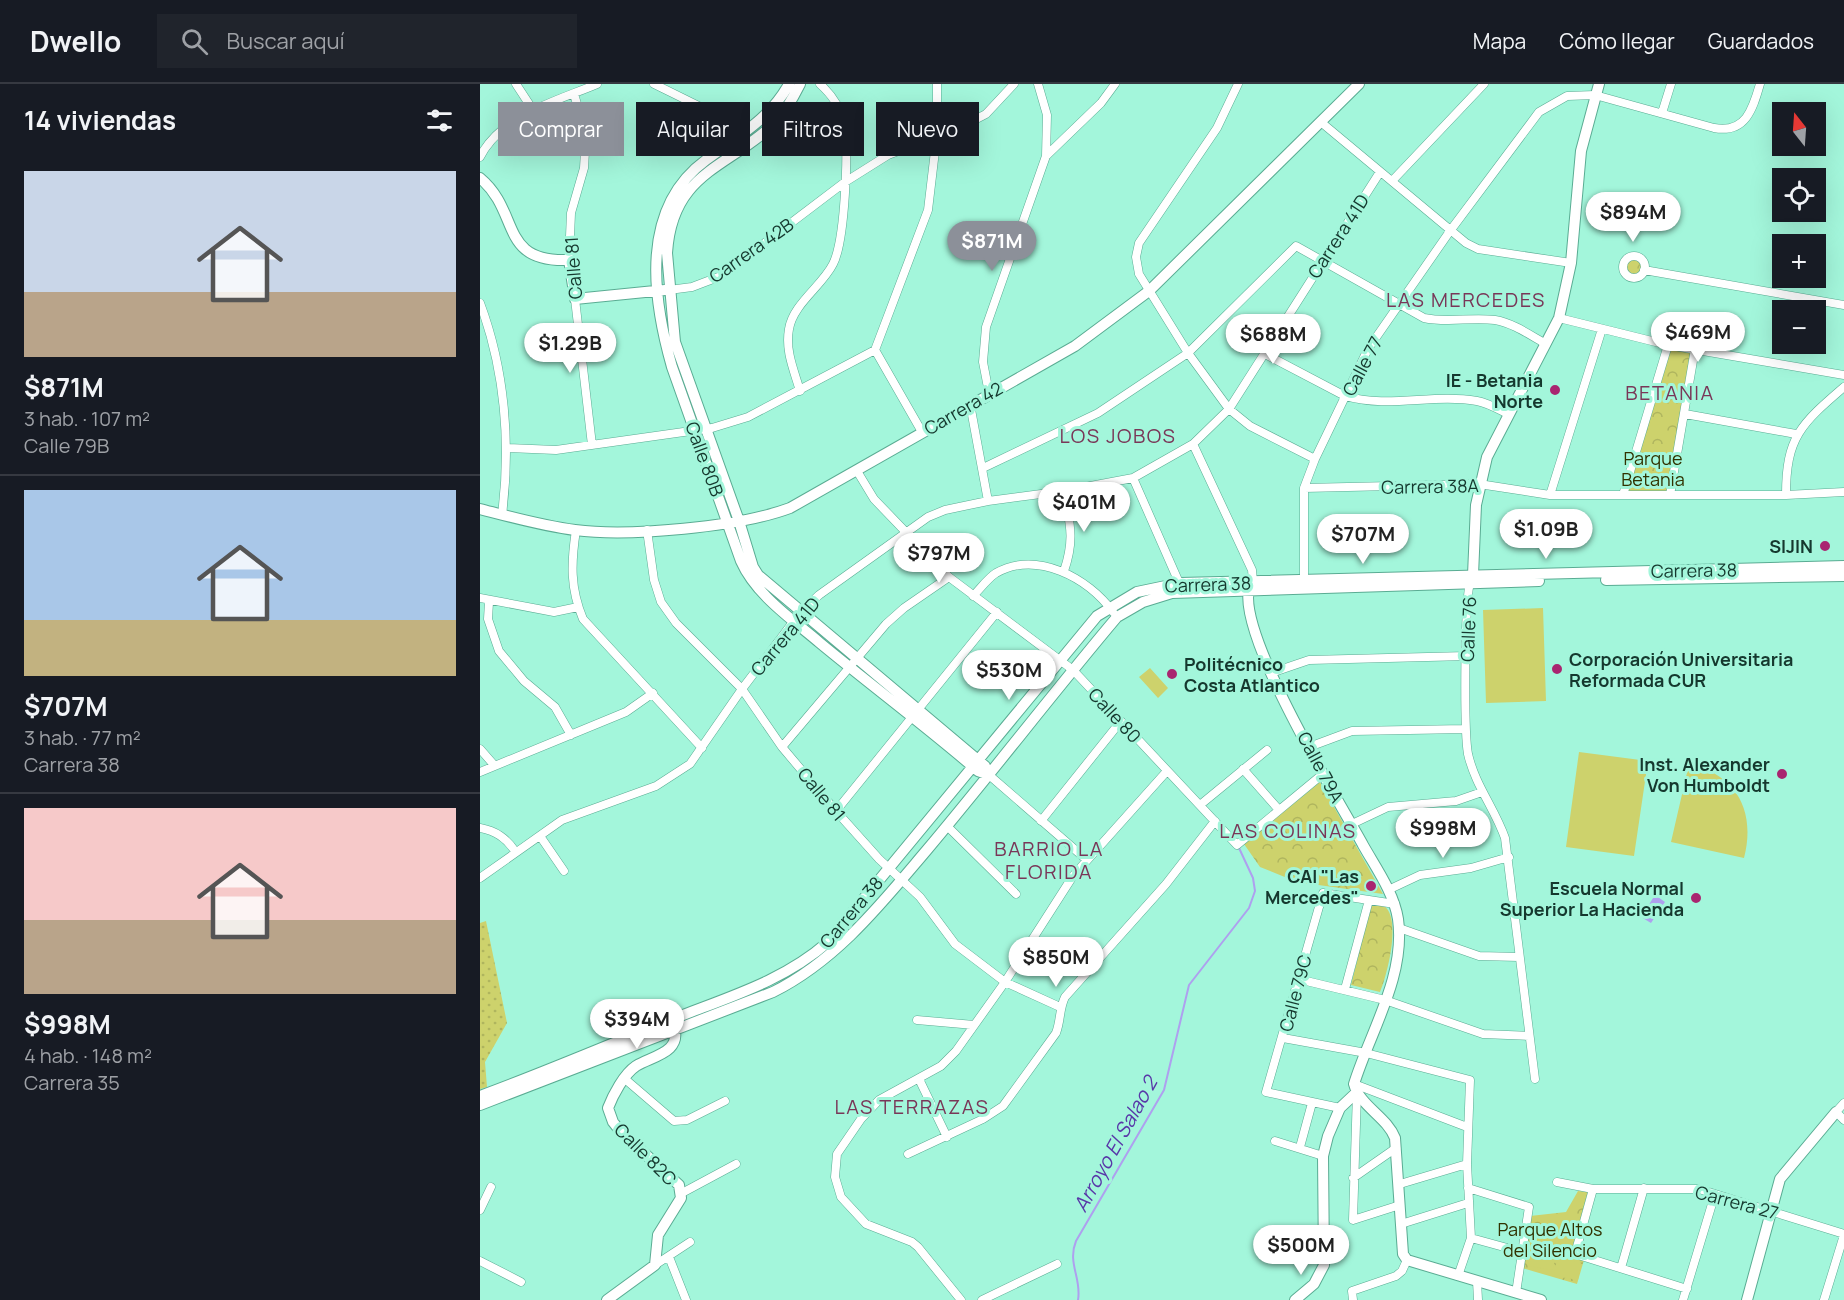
<!DOCTYPE html>
<html lang="es">
<head>
<meta charset="utf-8">
<style>
	:root { --surface:#171b24; --page:#20242c; --text:#f1f3f6; --muted:#9ea1a6; --line:#363941; --accent:#8c9099 }
	body { margin:0; font-family:Manrope,sans-serif; background:var(--page); color:var(--text); height:100vh; display:flex; flex-direction:column; font-size:22px; white-space:nowrap }
	* { box-sizing:border-box; margin:0 }
	p { font-size:20px; color:var(--muted) }
	.icon { flex:none; width:33px; height:33px; fill:none; stroke:currentColor; stroke-width:2; stroke-linecap:round; stroke-linejoin:round }
	.map { position:relative; flex:1; overflow:hidden }
	.side { display:flex; flex-direction:column; background:var(--surface); width:480px }
	.side>* { flex:none }
	.hud { position:absolute; left:18px; top:18px; width:570px; height:54px; display:flex; gap:12px }
	.needle { width:39px; rotate:343deg }
	.fabs { position:absolute; left:1292px; top:18px; display:grid; gap:12px }
	.fabs a { display:grid; place-items:center; width:54px; height:54px; border-radius:0px; background:var(--surface); box-shadow:0 6px 24px #0002; font-size:30px }
	.price { position:absolute; translate:-50% -51px; padding:0 14px; border-radius:21px; background:#fff; color:#222; font-size:20px; line-height:39px; filter:drop-shadow(0 2px 3px #0008) }
	.price::after { content:''; position:absolute; left:50%; top:36px; width:18px; height:14px; margin-left:-9px; background:inherit; clip-path:polygon(0 0,100% 0,50% 100%) }
	.price.active { background:var(--accent); color:#fff }
	ul { padding:0; list-style:none }
	li { display:grid; align-content:center; gap:12px; height:318px; padding:0 24px }
	li+li { border-top:2px solid var(--line) }
	li span { display:grid; place-items:center; height:186px; border-radius:0px; color:#555 }
	li>.icon { margin-inline-start:auto }
	span .icon { width:108px; height:108px; fill:#fffc; stroke-width:1 }
	li b { font-size:26px }
	h2 { display:flex; justify-content:space-between; align-items:center; height:72px; padding:0 24px; font-size:26px }
	.tag { padding:0 21px; border-radius:0px; background:var(--surface); box-shadow:0 6px 24px #0002; font-size:21px; line-height:54px }
	.tag.active { background:var(--accent); color:#fff }
	header { display:flex; align-items:center; gap:36px; box-sizing:border-box; height:84px; padding:0 30px; background:var(--surface); border-bottom:2px solid var(--line) }
	header strong { font-size:28px }
	nav { display:flex; gap:33px; margin-inline-start:auto; font-size:21px }
	.search { width:420px; height:54px; background:var(--page); display:flex; align-items:center; gap:15px; box-sizing:border-box; padding:0 21px; border-radius:0px; color:var(--muted); font-size:22px }
	main { display:flex; flex:1; min-height:0 }
	.map>svg:first-child { display:block }
	.grass { fill:url(#grass-dots) }
	.forest { fill:url(#forest-crowns) }
	.pitch { fill:#cdd26c }
	.water { fill:#aea0ef }
	.lines { fill:none; stroke-linecap:round; stroke-linejoin:round }
	.stream { stroke:#aea0ef; stroke-width:2 }
	.street-casing { stroke:#5aac93; stroke-width:9 }
	.secondary-casing { stroke:#5aac93; stroke-width:12 }
	.street { stroke:#fff; stroke-width:8 }
	.secondary { stroke:#fff; stroke-width:10 }
	.poi-dot { fill:#a92570; stroke:#a3f6db; stroke-width:2 }
	.labels { text-anchor:middle; dominant-baseline:central; stroke-width:6; stroke-linejoin:round; paint-order:stroke }
	.street-label { font-size:18px; fill:#15382e; stroke:#a3f6db }
	.poi-label { font-size:18px; font-weight:bold; fill:#15382e; stroke:#a3f6db; text-anchor:end }
	.park-label { font-size:18px; fill:#313200; stroke:#a3f6db }
	.neighbourhood-label { font-size:20px; letter-spacing:1.5px; fill:#793758; stroke:#a3f6db }
	.water-label { font-size:20px; font-style:italic; fill:#5837a8; stroke:#a3f6db }
</style>
</head>
<body>
<header>
<strong>Dwello</strong>
<div class="search"><svg class="icon" aria-label="search" viewBox="0 0 24 24"><circle cx="10" cy="10" r="6"/><path d="M15 15l6 6"/></svg>Buscar aquí</div>
<nav><a>Mapa</a><a>Cómo llegar</a><a>Guardados</a></nav>
</header>
<main>
<section class="side">
<h2>14 viviendas<svg class="icon" aria-label="filters" viewBox="0 0 24 24"><path d="M4 7h16M4 17h16"/><circle cx="9" cy="7" r="2"/><circle cx="15" cy="17" r="2"/></svg></h2>
<ul>
<li><span style="background:linear-gradient(#c9d6e8 65%,#b9a48a 0)"><svg class="icon" aria-label="home" viewBox="0 0 24 24"><path d="M3 11l9-7 9 7M6 9v11h12V9"/></svg></span><div><b>$871M</b><p>3 hab. · 107 m²</p><p>Calle 79B</p></div></li>
<li><span style="background:linear-gradient(#a9c7e8 70%,#c2b280 0)"><svg class="icon" aria-label="home" viewBox="0 0 24 24"><path d="M3 11l9-7 9 7M6 9v11h12V9"/></svg></span><div><b>$707M</b><p>3 hab. · 77 m²</p><p>Carrera 38</p></div></li>
<li><span style="background:linear-gradient(#f6c9c9 60%,#b9a48a 0)"><svg class="icon" aria-label="home" viewBox="0 0 24 24"><path d="M3 11l9-7 9 7M6 9v11h12V9"/></svg></span><div><b>$998M</b><p>4 hab. · 148 m²</p><p>Carrera 35</p></div></li>
</ul>
</section>
<div class="map">
<svg width="1364" height="1216" viewBox="0 0 1364 1216">
	<defs>
		<pattern id="grass-dots" width="8" height="8" patternUnits="userSpaceOnUse" patternTransform="scale(1.5)"><rect width="8" height="8" fill="#cdd26c"/><path d="M2 2h.1M6 6h.1" fill="none" stroke="#afb55e" stroke-width="1.8" stroke-linecap="round"/></pattern>
		<pattern id="forest-crowns" width="20" height="18" patternUnits="userSpaceOnUse" patternTransform="scale(1.5)"><rect width="20" height="18" fill="#cdd26c"/><path d="M2 6a3 3 0 1 1 6 0M12 15a3 3 0 1 1 6 0" fill="none" stroke="#afb55e"/></pattern>
	</defs>
	<rect width="100%" height="100%" fill="#a3f6db"/>
	<!-- grass -->
	<path class="grass" d="M6,837l21,102 -22,39 2,25 -7,2v-166z"/>
	<!-- forest -->
	<path class="forest" d="M1144 182a9 9 0 1 1 18 0a9 9 0 1 1-18 0Z
		M1188,261l27,4 -25,146h-47z
		M840,698l63,112 -86,-12 -37,-15 -16,-23z
		M891,820c4,0 10,0 13,2 18,12 3,70 -4,86l-29,-7z
		M1098,1107l10,1 -18,64 14,4 -7,24 -55,-16 8,-52 36,-4z"/>
	<!-- pitch -->
	<path class="pitch" d="M1063,524l3,93 -60,2 -3,-93z
		M670,584l18,20 -10,10 -19,-21z
		M1099,668l69,9 -14,95 -68,-9z
		M1209,680c48,11 67,47 55,94l-73,-16z
		M1055,1139l26,4 -8,43 -25,-4z
		M1077,1175l24,4 -3,17 -24,-4z"/>
	<!-- water -->
	<path class="water" d="M1175,811l10,7 -14,21 -10,-6z"/>
	<g class="lines">
		<!-- stream -->
		<path class="stream" d="M598,1216c4,-21 -11,-37 -2,-59l88,-151 25,-105 60,-77 6,-17 -2,-13 -14,-30"/>
		<!-- street casing -->
		<g class="street-casing">
			<path id="street" d="M36,0l17,26
				M174,0l61,30 19,30
				M558,0l9,31 -1,41
				M758,0l-21,44 -78,115 -3,14 3,17 49,79 41,56 21,17 65,33
				M1182,29l9,-29
				M842,39l144,120 12,6 93,14
				M0,73c21,-42 77,-56 117,-73
				M912,97l92,-97
				M1143 183a11 11 0 1 1 22 0a11 11 0 1 1-22 0Z
				M89,176l2,-47 13,-45 2,-34 -12,-40
				M1164,186l200,35
				M189,206l23,-3 29,-11 124,-94 43,-27 73,-28 25,-13 28,-30
				M95,215l17,146
				M0,219c25,67 31,141 22,212
				M1079,234l109,27 176,30
				M395,266l53,-140 9,-76v-50
				M395,266l47,82
				M785,270l80,42c44,13 88,-3 132,5 11,2 21,8 31,13
				M320,307c-6,-21 -15,-40 -11,-62 4,-25 33,-43 44,-65 12,-23 16,-115 11,-141 -4,-17 -12,-28 -24,-39
				M509,309l-6,-31 3,-35 60,-171 55,-53 14,-19
				M490,320l18,97
				M1205,330l111,20
				M713,360l59,126 1,12
				M27,364l49,2 156,-22 36,-11 127,-67
				M503,384l115,-55 90,-60 108,-107 128,72c23,5 47,-1 71,2 18,3 35,15 51,24
				M377,387l17,28 75,78 124,93 164,175 87,-72
				M653,394l48,109
				M824,404l175,-4 71,11h236l58,-3
				M1070,411l52,-166
				M1143,411l45,-150
				M1190,411l25,-146
				M1306,411c0,-58 15,-71 58,-108
				M96,446c-5,33 -6,58 7,89l119,129
				M167,446l7,50 7,22 15,21 66,66 40,58 54,64 43,48 41,38 35,47 50,38 55,25
				M584,487c11,-32 6,-47 0,-80
				M991,495c-7,17 -7,153 -3,175 7,31 27,55 37,84l30,241
				M824,496v-92l11,-29 53,-110 82,-118 89,-119 28,-16 28,-1 119,33c32,6 39,-20 46,-44
				M493,512c7,-7 15,-18 23,-23 41,-23 92,5 117,39
				M0,514l74,14 24,-5
				M9,518l-1,17 11,32 25,30 31,26 16,28
				M791,589l38,-13 158,-4
				M302,663l104,-123 18,-16 45,-31
				M829,663l43,-16 113,-2
				M0,665l14,16
				M763,685l36,41
				M0,688l146,-60 27,-19
				M509,691l98,85
				M720,721l67,-55
				M356,727l161,-199
				M561,737l80,-100
				M872,740l36,-17 68,-6 26,-9
				M467,742l69,68
				M0,744c16,3 26,10 35,23
				M60,752l24,35
				M0,794l82,-58 94,-34 34,-22 52,-75 58,-76 19,-18 109,-78 17,-7 43,-9 76,-10 69,-13 60,-34 36,-35 151,-237
				M908,806l32,-15 51,-7 38,-11
				M919,844l80,28 40,1
				M818,895l87,21 98,34 46,2
				M865,905l24,-89
				M437,936l57,5
				M803,954l83,15 104,27 -3,84 4,74 -13,38
				M145,995l49,42 13,-1 38,-19
				M439,995l28,58
				M874,1000l113,43
				M877,1008l-4,128 47,-15
				M1364,1019l-8,9 8,8
				M860,1024l-74,-16 57,-199 72,11
				M795,1057l48,15
				M820,1063l12,-44
				M428,1070l75,-35 20,-13 53,-73c5,-13 3,-24 9,-36l101,-113 49,-63
				M873,1094l43,-30
				M1077,1098l36,7h106l145,45
				M920,1100l67,-20
				M988,1104l61,19 -13,86
				M1113,1105l-18,65 112,35
				M202,1109l54,-29
				M0,1126l11,-23
				M921,1140l67,-21
				M991,1154l51,14
				M189,1173l17,43
				M0,1177l41,21
				M175,1181l35,-23
				M1141,1184l23,-80
				M997,1197l1,19
				M481,1216l-43,-53 -6,-5 -46,-18 -25,-27 -6,-20 2,-23 24,-35 18,-19 62,-34 15,-15 49,-69 68,-106 94,-105
				M502,1216l75,-36
				M873,1216l-1,-9 44,-15 6,-5 5,-11
				M1203,1216l32,-106
				M1344,1216l20,-65"/>
		</g>
		<!-- secondary casing -->
		<g class="secondary-casing">
			<path id="secondary" d="M309,0c-19,35 -52,53 -83,76 -66,48 -54,137 -34,207l69,194c15,34 51,58 79,82 52,43 107,84 158,128l11,4
				M320,0c-7,14 -14,27 -25,39 -47,45 -103,49 -108,130l8,89 64,179 14,46 5,8 227,191
				M0,94c41,34 18,85 89,82l6,39 90,-9
				M0,425c31,8 63,17 95,21 54,7 164,-3 215,-22l285,-162 74,-55 210,-207
				M993,491l3,-70 11,-48 72,-139 12,-55 10,-112 18,-67
				M1126,496l238,-4
				M770,502c-17,43 89,215 113,259 13,23 31,48 35,74 8,57 -28,113 -44,165 6,22 33,33 41,54l8,116 4,6 134,40
				M0,1012c68,-25 135,-54 203,-81 52,-20 103,-36 145,-73l269,-326 40,-24 43,-9 664,-17
				M0,1021l293,-113c64,-32 108,-88 153,-141 65,-77 126,-157 191,-234l26,-15 29,-9 367,-12
				M127,1216l48,-35 3,-30 23,-37 -2,-13 -58,-53 -8,-10 -5,-14c5,-13 16,-34 28,-42 16,-10 46,-13 38,-39
				M815,1216l19,-16 10,-19 -1,-109 5,-20 12,-28 17,-16
				M1267,1216l33,-121 56,-67"/>
		</g>
		<!-- street -->
		<use href="#street" class="street"/>
		<!-- secondary -->
		<use href="#secondary" class="secondary"/>
	</g>
	<!-- markers -->
	<g class="poi-dot">
		<circle cx="1075" cy="306" r="6"/>
		<circle cx="1345" cy="462" r="6"/>
		<circle cx="1077" cy="585" r="6"/>
		<circle cx="692" cy="590" r="6"/>
		<circle cx="1302" cy="690" r="6"/>
		<circle cx="891" cy="802" r="6"/>
		<circle cx="1216" cy="814" r="6"/>
	</g>
	<g class="labels">
		<!-- street labels -->
		<g class="street-label">
			<text transform="translate(858 152) rotate(-57)">Carrera 41D</text>
			<text transform="translate(271 166) rotate(-35)">Carrera 42B</text>
			<text transform="translate(93 184) rotate(-94)">Calle 81</text>
			<text transform="translate(882 282) rotate(-62)">Calle 77</text>
			<text transform="translate(483 324) rotate(-30)">Carrera 42</text>
			<text transform="translate(225 375) rotate(70)">Calle 80B</text>
			<text transform="translate(950 402) rotate(-1)">Carrera 38A</text>
			<text transform="translate(1214 486) rotate(-1)">Carrera 38</text>
			<text transform="translate(728 500) rotate(-2)">Carrera 38</text>
			<text transform="translate(988 545) rotate(-88)">Calle 76</text>
			<text transform="translate(305 552) rotate(-50)">Carrera 41D</text>
			<text transform="translate(635 631) rotate(47)">Calle 80</text>
			<text transform="translate(841 683) rotate(62)">Calle 79A</text>
			<text transform="translate(342 710) rotate(50)">Calle 81</text>
			<text transform="translate(371 828) rotate(-50)">Carrera 38</text>
			<text transform="translate(815 909) rotate(-75)">Calle 79C</text>
			<text transform="translate(166 1070) rotate(45)">Calle 82C</text>
			<text transform="translate(1257 1118) rotate(15)">Carrera 27</text>
		</g>
		<!-- poi labels -->
		<g class="poi-label">
			<text x="1063" y="296">IE - Betania<tspan x="1063" dy="21">Norte</tspan></text>
			<text x="1333" y="462">SIJIN</text>
			<text x="1089" y="575" text-anchor="start">Corporación Universitaria<tspan x="1089" dy="21">Reformada CUR</tspan></text>
			<text x="704" y="580" text-anchor="start">Politécnico<tspan x="704" dy="21">Costa Atlantico</tspan></text>
			<text x="1290" y="680">Inst. Alexander<tspan x="1290" dy="21">Von Humboldt</tspan></text>
			<text x="879" y="792">CAI "Las<tspan x="879" dy="21">Mercedes"</tspan></text>
			<text x="1204" y="804">Escuela Normal<tspan x="1204" dy="21">Superior La Hacienda</tspan></text>
		</g>
		<!-- park labels -->
		<g class="park-label">
			<text x="1173" y="374">Parque<tspan x="1173" dy="21">Betania</tspan></text>
			<text x="1070" y="1145">Parque Altos<tspan x="1070" dy="21">del Silencio</tspan></text>
		</g>
		<!-- neighbourhood labels -->
		<g class="neighbourhood-label">
			<text x="986" y="215">LAS MERCEDES</text>
			<text x="1190" y="308">BETANIA</text>
			<text x="638" y="351">LOS JOBOS</text>
			<text x="808" y="746">LAS COLINAS</text>
			<text x="569" y="764">BARRIO LA<tspan x="569" dy="23">FLORIDA</tspan></text>
			<text x="432" y="1022">LAS TERRAZAS</text>
		</g>
		<!-- water labels -->
		<g class="water-label">
			<text transform="translate(635 1060) rotate(-61)">Arroyo El Salao 2</text>
		</g>
	</g>
</svg>
<div class="fabs">
<a><svg class="needle" viewBox="-14 -14 28 28"><path d="M0-13l5 13h-10z" fill="#e53935"/><path d="M0 13l5-13h-10z" fill="#9ea1a6"/></svg></a>
<a><svg class="icon" aria-label="locate" viewBox="0 0 24 24"><circle cx="12" cy="12" r="6"/><path d="M12 2v4M12 18v4M2 12h4M18 12h4"/></svg></a>
<a>+</a>
<a>−</a>
</div>
<b class="price" style="left:1153px;top:159px">$894M</b>
<b class="price active" style="left:512px;top:188px">$871M</b>
<b class="price" style="left:1218px;top:279px">$469M</b>
<b class="price" style="left:793px;top:281px">$688M</b>
<b class="price" style="left:90px;top:290px">$1.29B</b>
<b class="price" style="left:604px;top:449px">$401M</b>
<b class="price" style="left:1066px;top:476px">$1.09B</b>
<b class="price" style="left:883px;top:481px">$707M</b>
<b class="price" style="left:459px;top:500px">$797M</b>
<b class="price" style="left:529px;top:617px">$530M</b>
<b class="price" style="left:963px;top:775px">$998M</b>
<b class="price" style="left:576px;top:904px">$850M</b>
<b class="price" style="left:157px;top:966px">$394M</b>
<b class="price" style="left:821px;top:1192px">$500M</b>
<div class="hud">
<a class="tag active">Comprar</a>
<a class="tag">Alquilar</a>
<a class="tag">Filtros</a>
<a class="tag">Nuevo</a>
</div>
</div>
</main>
</body>
</html>
